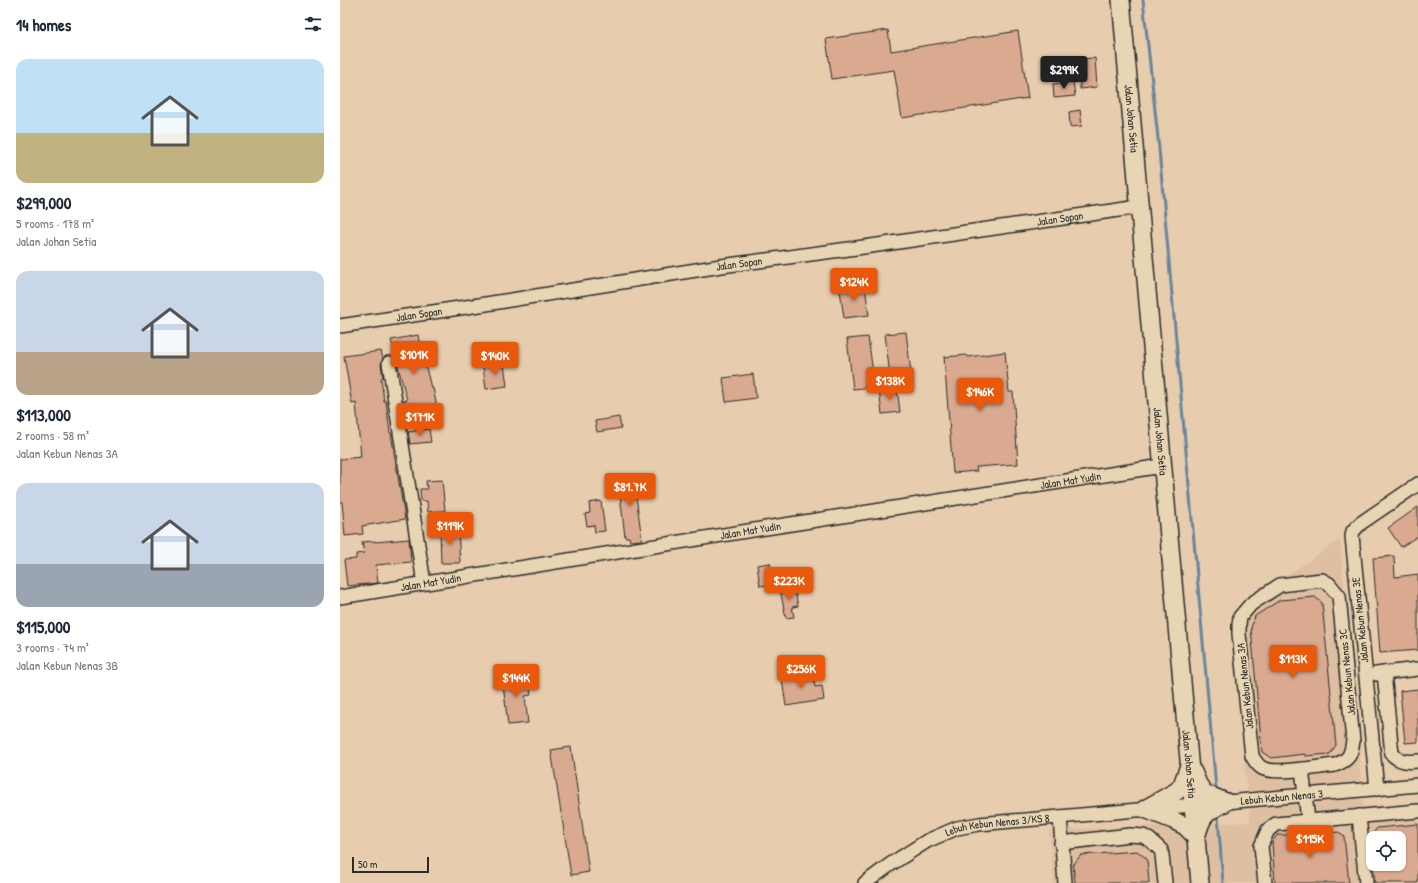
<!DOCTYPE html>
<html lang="en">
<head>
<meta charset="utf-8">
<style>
	:root { --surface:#fff; --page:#f6f6f7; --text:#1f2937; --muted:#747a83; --accent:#ea580c }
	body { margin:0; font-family:"Patrick Hand",sans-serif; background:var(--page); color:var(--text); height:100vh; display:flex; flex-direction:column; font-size:15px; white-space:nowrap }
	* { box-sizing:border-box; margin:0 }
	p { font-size:13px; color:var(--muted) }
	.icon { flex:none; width:22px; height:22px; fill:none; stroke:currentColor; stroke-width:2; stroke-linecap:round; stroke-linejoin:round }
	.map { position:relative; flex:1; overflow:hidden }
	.side { display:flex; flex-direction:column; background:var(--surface); width:340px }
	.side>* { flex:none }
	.controls { position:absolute; left:1026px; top:831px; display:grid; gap:8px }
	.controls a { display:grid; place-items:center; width:40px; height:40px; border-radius:8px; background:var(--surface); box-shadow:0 1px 3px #0004; font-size:20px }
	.scale { position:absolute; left:12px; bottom:10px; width:77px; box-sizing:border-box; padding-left:4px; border:2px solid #2b2b2b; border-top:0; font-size:11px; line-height:14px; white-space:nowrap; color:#2b2b2b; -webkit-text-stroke:3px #e8d5b3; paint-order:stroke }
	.price { position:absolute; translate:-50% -34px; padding:0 9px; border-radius:4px; background:var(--accent); color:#fff; font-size:13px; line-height:26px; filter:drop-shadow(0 1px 2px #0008) }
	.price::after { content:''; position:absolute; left:50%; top:24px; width:12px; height:9px; margin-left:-6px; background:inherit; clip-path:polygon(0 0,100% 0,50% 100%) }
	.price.on { background:#222; color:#fff }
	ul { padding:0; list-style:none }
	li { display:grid; align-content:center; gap:8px; height:212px; padding:0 16px }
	li span { display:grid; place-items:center; height:124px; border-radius:12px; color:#555 }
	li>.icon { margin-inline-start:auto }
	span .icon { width:72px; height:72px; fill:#fffc; stroke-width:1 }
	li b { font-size:17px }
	h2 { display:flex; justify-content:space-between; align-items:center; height:48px; padding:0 16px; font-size:17px }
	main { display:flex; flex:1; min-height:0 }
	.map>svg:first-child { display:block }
	.built { fill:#dfbfa2; fill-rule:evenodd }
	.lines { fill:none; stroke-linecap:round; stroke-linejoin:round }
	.stream { stroke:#67849e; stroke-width:3 }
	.building { fill:#daaa90; stroke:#2b2b2b }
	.minor-casing { stroke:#2b2b2b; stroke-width:16 }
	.major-casing { stroke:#2b2b2b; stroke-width:20 }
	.minor { stroke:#e8d5b3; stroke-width:13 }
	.major { stroke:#e8d5b3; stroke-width:17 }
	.labels { text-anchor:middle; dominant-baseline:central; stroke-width:3.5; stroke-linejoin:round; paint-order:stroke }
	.street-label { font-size:11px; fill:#2b2b2b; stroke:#e8d5b3 }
</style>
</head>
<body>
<main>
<section class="side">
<h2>14 homes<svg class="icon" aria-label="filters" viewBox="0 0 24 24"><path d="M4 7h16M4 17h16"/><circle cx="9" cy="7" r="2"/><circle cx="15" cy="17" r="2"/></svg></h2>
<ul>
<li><span style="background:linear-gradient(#bfe0f5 60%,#c2b280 0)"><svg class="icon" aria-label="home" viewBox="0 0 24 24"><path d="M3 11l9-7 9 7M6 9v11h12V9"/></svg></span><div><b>$299,000</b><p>5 rooms · 178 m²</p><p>Jalan Johan Setia</p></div></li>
<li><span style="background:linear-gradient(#c9d6e8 65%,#b9a48a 0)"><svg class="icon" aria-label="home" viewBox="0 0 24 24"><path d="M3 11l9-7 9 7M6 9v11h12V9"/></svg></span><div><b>$113,000</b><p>2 rooms · 58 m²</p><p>Jalan Kebun Nenas 3A</p></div></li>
<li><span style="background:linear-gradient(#c9d6e8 65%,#9aa5b1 0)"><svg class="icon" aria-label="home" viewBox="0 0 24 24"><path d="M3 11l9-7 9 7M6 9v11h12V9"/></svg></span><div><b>$115,000</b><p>3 rooms · 74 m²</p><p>Jalan Kebun Nenas 3B</p></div></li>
</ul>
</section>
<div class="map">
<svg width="1078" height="883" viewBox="0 0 1078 883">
	<rect width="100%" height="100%" fill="#e7cdad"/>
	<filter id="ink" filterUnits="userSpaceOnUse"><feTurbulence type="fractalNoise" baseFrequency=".025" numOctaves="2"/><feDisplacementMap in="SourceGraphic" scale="8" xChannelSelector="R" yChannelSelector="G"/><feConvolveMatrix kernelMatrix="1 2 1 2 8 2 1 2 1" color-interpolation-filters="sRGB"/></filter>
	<g filter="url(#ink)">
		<!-- built -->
		<path class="built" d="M1000,540l23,267 55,-4v80h-364l-5,-53 201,-8 -19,-209zM1033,838h26v26h-26z"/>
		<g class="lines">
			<!-- stream -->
			<path class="stream" d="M803,0l15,138 58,650
				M878,817l5,66"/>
		</g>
		<!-- building -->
		<path class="building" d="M548,30l3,21 127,-20 10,67 -126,20 -8,-48 -62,9 -6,-40z
			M755,58l2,29 -17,2 -2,-30z
			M733,82l2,14 -21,2 -1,-14z
			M740,110l2,16 -12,1 -1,-15z
			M525,287l4,28 -25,3 -4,-28z
			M566,332l6,49 -21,3 -6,-50z
			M78,335l3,16h1l9,37h2l4,19 -32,7 -2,-13 4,-1 -16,-60z
			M528,337l7,50 -22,2 -6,-50z
			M41,351l2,8 -2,5 2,13 -2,1 3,23h2l4,32h1l2,13 12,73 -43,7 1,8 -18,2 -3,-34h-2v-43l21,-2 -5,-54 -4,1 -8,-48z
			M665,352l4,40h4l5,72 -42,3 1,4 -24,2 -9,-116 23,-2 1,2z
			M164,364l3,22 -21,3 -3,-22z
			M413,374l3,24 -30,4 -3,-24z
			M557,388l3,24 -18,2 -3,-24z
			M279,417l2,11 -24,4 -2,-11z
			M89,429l2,13 -21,2 -2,-12z
			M294,474l4,22h-2l6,44 -12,1 -1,-4h-4l-7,-60z
			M102,480l3,31 -17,1 -1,-11h-6l-1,-12h7l-1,-8z
			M261,501l4,30 -10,1 -1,-7 -7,1 -2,-12 5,-1 -1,-10z
			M1078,507v29l-17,11 -13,-19z
			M118,529l2,34h-19l-1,-33z
			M69,539l2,23 -35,3 2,18 -31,3 -3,-26 12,-1v-5l8,-1 -2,-11 13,-1v1z
			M1054,556l1,21 23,-3v76l-38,3 -7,-95z
			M430,563l3,21 -13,2 -3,-21z
			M454,587l4,19 -6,1 2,10 -8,1 -6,-28z
			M975,597l7,6 14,142 -6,9 -25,2v-2l-34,4 -9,-6 -11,-124 4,-12 25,-16z
			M454,671l1,6 18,-3 2,13 7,-1 2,14 -38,6 -5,-33z
			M188,674l3,21 -6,1 3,27 -20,2 -6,-49z
			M1078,689v53l-13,1 -5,-52z
			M231,747l18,125 -18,3 -20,-125z
			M1078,824v59h-43l-2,-19h26v-26h-30l8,-10z
			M999,832l5,5 5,46h-74l-3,-40 5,-8h27z
			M797,851l10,8 2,24h-74l-2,-18 8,-10z"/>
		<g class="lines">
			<!-- minor casing -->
			<g class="minor-casing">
				<g id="minor">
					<path id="s1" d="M0,326l146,-22 235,-38 150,-20 268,-39"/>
					<path d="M49,363l35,220"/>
					<path d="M982,580l7,4 10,12 14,145c-2,14 -4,19 -18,24 -16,2 -61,10 -73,3 -5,-3 -7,-7 -10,-12l-13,-122v-9l1,-8 11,-13 29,-19z"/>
					<path id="s2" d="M0,597l432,-70 390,-61"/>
					<path d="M1044,673l8,81c7,8 16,8 26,7"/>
					<path d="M1036,674l42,-5"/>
					<path d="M962,769l6,51"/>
					<path d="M1037,789l-25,-253 1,-5 8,-8 57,-39"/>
					<path d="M1019,816l7,67"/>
					<path d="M720,817l5,66"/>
					<path d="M721,843l69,-8 13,1 7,4 11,10 1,5 3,28"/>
					<path id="s3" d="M525,883l26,-19 36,-23 30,-13 22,-4 439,-39"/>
					<path d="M925,883l-4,-37 7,-16 8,-6 142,-13"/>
				</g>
			</g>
			<!-- major casing -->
			<g class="major-casing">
				<g id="major">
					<path id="s4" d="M781,0l79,883"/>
					<path d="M853,772l5,12 6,9 22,9"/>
					<path d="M805,809l32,-18 5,-6 7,-19"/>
					<path d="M805,809l28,11 12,6 11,11"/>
					<path d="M857,834c6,-21 10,-22 29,-32"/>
				</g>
			</g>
			<!-- minor -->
			<use href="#minor" class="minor"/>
			<!-- major -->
			<use href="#major" class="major"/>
		</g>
	</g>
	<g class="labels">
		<!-- street labels -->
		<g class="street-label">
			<text stroke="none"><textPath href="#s4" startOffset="119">Jalan Johan Setia</textPath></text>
			<text stroke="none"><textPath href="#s1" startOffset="728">Jalan Sopan</textPath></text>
			<text stroke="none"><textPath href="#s1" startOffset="404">Jalan Sopan</textPath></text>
			<text stroke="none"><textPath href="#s1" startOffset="80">Jalan Sopan</textPath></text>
			<text stroke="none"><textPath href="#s4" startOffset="443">Jalan Johan Setia</textPath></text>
			<text stroke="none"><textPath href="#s2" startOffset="740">Jalan Mat Yudin</textPath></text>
			<text stroke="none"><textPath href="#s2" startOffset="416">Jalan Mat Yudin</textPath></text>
			<text stroke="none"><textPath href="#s2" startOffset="92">Jalan Mat Yudin</textPath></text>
			<text transform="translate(1020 620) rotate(-96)">Jalan Kebun Nenas 3E</text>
			<text transform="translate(1007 672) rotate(-96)">Jalan Kebun Nenas 3C</text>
			<text transform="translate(905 686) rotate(-96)">Jalan Kebun Nenas 3A</text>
			<text stroke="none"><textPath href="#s4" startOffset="767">Jalan Johan Setia</textPath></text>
			<text stroke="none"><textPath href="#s3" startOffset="434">Lebuh Kebun Nenas 3</textPath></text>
			<text stroke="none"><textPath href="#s3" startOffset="148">Lebuh Kebun Nenas 3/KS 8</textPath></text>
		</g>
	</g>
</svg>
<div class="controls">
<a><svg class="icon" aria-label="locate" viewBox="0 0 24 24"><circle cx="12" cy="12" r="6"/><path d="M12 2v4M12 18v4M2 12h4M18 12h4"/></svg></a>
</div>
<div class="scale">50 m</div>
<b class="price on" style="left:724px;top:90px">$299K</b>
<b class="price" style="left:514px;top:302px">$124K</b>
<b class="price" style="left:74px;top:375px">$101K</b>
<b class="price" style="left:155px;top:376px">$140K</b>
<b class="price" style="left:550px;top:401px">$138K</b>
<b class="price" style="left:640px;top:412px">$146K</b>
<b class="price" style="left:80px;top:437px">$171K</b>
<b class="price" style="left:290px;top:507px">$81.7K</b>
<b class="price" style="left:110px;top:546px">$119K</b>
<b class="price" style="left:449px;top:601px">$223K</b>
<b class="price" style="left:953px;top:679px">$113K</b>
<b class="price" style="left:461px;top:689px">$256K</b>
<b class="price" style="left:176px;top:698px">$144K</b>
<b class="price" style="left:970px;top:859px">$115K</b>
</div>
</main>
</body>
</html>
